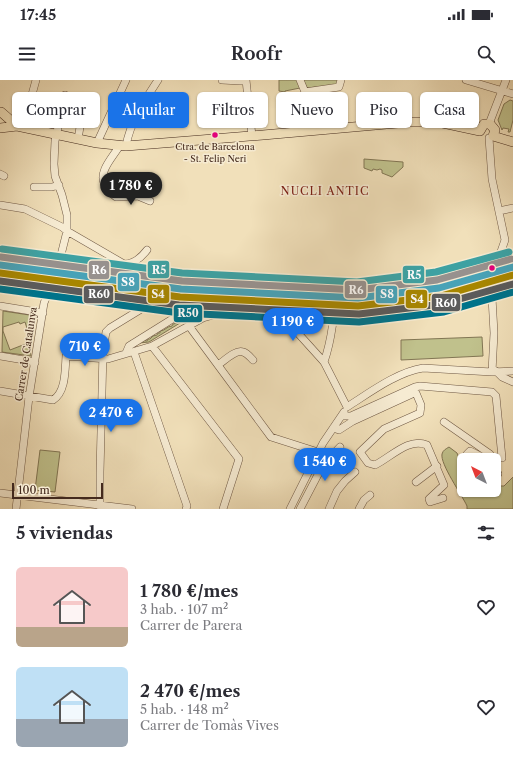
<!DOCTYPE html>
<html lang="es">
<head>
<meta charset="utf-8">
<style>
	:root { --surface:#fff; --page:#f7f7f7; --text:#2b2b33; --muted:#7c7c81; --accent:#1a73e8 }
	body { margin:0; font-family:"Libre Caslon Text",serif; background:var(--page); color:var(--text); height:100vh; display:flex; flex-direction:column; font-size:15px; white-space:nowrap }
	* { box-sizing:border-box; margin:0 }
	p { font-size:13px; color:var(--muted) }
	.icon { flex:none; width:22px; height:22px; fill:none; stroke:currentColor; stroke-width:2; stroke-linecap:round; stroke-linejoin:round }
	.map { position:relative; height:429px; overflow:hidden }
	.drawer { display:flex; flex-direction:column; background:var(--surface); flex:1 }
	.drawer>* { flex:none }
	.hud { position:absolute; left:12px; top:12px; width:489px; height:36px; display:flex; gap:8px }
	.needle { width:26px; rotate:318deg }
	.buttons { position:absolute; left:457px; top:373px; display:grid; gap:8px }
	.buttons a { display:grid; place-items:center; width:44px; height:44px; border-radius:6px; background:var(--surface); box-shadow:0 1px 3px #0004; font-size:20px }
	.scale { position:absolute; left:12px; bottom:10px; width:91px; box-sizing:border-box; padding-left:4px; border:2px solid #442a1d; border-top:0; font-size:11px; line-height:14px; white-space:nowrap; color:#442a1d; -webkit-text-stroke:3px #f6ebd2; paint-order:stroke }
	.price { position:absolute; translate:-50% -34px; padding:0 9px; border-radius:14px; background:var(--accent); color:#fff; font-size:13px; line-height:26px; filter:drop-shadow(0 1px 2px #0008) }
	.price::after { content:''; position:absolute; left:50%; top:24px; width:12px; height:9px; margin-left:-6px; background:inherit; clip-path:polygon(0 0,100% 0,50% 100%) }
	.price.current { background:#222; color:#fff }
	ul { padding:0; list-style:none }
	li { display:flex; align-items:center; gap:12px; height:100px; padding:0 16px }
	li span { display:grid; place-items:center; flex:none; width:112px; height:80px; border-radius:6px; color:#555 }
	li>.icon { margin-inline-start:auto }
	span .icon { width:48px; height:48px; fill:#fffc; stroke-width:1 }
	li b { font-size:17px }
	h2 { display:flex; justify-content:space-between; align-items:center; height:48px; padding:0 16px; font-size:17px }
	.chip { padding:0 14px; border-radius:6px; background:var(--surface); box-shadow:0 1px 3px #0004; font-size:14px; line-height:36px }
	.chip.current { background:var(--accent); color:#fff }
	.status { display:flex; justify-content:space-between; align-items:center; height:28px; padding:0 20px; background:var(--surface); direction:ltr }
	.status svg { height:11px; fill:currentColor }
	header { display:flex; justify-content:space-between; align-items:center; height:52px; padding:0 16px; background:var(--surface); font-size:18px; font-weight:600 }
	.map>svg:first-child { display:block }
	.green { fill:#c0c18c; stroke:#827654; fill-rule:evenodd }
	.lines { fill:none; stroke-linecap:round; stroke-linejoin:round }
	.minor-casing { stroke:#6f5844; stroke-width:8 }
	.major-casing { stroke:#442a1d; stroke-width:10 }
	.minor { stroke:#f6ebd2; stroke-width:7 }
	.major { stroke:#f1e0ba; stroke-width:9 }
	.rail-1-casing { stroke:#f6ebd2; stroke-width:10 }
	.rail-2-casing { stroke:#f6ebd2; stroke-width:10 }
	.rail-3-casing { stroke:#f6ebd2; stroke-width:10 }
	.rail-4-casing { stroke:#f6ebd2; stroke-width:10 }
	.rail-5-casing { stroke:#f6ebd2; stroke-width:10 }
	.rail-6-casing { stroke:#f6ebd2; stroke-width:10 }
	.rail-1 { stroke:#48a2b7; stroke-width:7 }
	.rail-2 { stroke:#a78600; stroke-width:7 }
	.rail-3 { stroke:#97918e; stroke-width:7 }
	.rail-4 { stroke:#5b5b5b; stroke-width:7 }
	.rail-5 { stroke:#3ea1a2; stroke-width:7 }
	.rail-6 { stroke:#00738a; stroke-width:7 }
	.bus-dot { fill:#e5007d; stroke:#f6ebd2; stroke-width:1.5 }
	.labels { text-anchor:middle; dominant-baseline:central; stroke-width:3; stroke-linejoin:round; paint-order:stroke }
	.bus-label { font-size:9px; fill:#442a1d; stroke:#f6ebd2 }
	.street-label { font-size:10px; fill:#442a1d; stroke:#f6ebd2 }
	.neighbourhood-label { font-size:11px; letter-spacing:1px; fill:#7a1f14; stroke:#f6ebd2 }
	.line-badge { stroke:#f6ebd2; stroke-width:1.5 }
	.badge-label { font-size:11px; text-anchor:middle; font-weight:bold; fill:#fff }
</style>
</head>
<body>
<div class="status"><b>17:45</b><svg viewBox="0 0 49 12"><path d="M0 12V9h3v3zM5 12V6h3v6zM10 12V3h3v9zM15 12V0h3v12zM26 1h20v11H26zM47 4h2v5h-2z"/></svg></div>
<header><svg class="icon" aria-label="menu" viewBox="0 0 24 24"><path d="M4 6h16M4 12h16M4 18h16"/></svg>Roofr<svg class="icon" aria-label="search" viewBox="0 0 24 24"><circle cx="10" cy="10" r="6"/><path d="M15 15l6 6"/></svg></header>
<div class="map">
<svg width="513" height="429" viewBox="0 0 513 429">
	<rect width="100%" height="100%" fill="#f1e0ba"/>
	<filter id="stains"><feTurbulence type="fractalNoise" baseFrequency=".005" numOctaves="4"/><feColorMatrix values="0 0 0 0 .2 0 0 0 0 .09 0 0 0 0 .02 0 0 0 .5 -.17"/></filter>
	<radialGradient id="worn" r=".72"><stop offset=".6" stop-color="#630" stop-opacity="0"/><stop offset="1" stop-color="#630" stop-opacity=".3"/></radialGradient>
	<!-- green -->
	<path class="green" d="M279,0h18l3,8 -15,3v1l-6,-1z
		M303,0h35l-1,5 -30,3z
		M510,20l3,1v19l-3,12h-2l1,-3 -6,-1 -1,2 -4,-10 6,-16z
		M364,79l39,3v5l-11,10 -10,-4v-3l-2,-1 -3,1 -4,-1 -1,2 -8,-3z
		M115,184l6,4h11l-12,3 -31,-1v2l-26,-4 1,-1 6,1 29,-2 14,2z
		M513,184v33l-3,-3 -5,1 -3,-9 -8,-5 4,-12z
		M141,188l6,13 -49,-7v-1l21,1z
		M129,209l23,4 -1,5 -12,8z
		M226,212v5l-3,4 3,5 -9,2 -17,7v-3l10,-19z
		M202,219h2l-6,12 -5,4 -44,27 -10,1 2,-3 6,1 1,-2h2l3,-3 4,-1 1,-2h2v-2c5,0 7,-5 12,-5l1,-2 4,-1 1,-3 2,1 3,-3 5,-1v-2l-3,-1 5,-1v-2h2l2,-4h2v-2l2,-1v-2h2v-2z
		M3,231l33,5v2l-3,1 -4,24 2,13 -29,-4zM19,242l1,2 5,-2 5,16 -2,5 -18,7 -7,-19v-4z
		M482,257l1,19 -82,4v-20z
		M449,367l8,6 7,17v20h30v-4h10l9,-9v32h-46v-3c-5,-11 -27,-42 -25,-52 1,-4 4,-5 7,-7z
		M40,370l20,2 -5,40 -20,-2z"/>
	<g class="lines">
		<!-- minor casing -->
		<g class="minor-casing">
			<path id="minor" d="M222,0l18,1 6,-1
				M246,0l6,56
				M300,0l5,12 34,-5 2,-7
				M466,0l47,14
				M489,44l17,-44
				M23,47l13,-47
				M489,58l3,41 13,61 -14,40 3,53 -2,39
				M78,59l2,-12 14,-29
				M97,63l29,-63
				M120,65c-6,11 -23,27 -15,40 2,5 7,9 11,12l22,-1 12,5
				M126,66c4,-24 19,-46 32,-66
				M0,94l4,2
				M34,107h18l7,-2
				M0,125l25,4 37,18 5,4 57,33c10,0 17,-6 23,-14
				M499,131l14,-3
				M0,188l55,7
				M297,219l33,1 5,3 7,1 93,-5 57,-11
				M0,226l43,7
				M189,246l82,111 47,15
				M152,266l87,113 -16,50
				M134,272l53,154 -1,3
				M126,273l3,-7 53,-33 2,-2 1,-24
				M0,276l30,5 5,2
				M324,282c7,-20 12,-52 10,-72
				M218,285c6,-4 18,-16 25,-13 4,1 7,5 10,8
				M496,291l6,6 11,5
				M0,311l53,9c13,-8 12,-30 13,-44l42,3 44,-13 51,-28 14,-4 20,-4 59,-2
				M347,327l-23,-45 -28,-31v-41l85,-2 1,5 25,-2 4,-4 59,-9 25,-7
				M347,327c22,-14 50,-35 76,-39l69,4 21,-1
				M342,336h9l64,-29 5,-1 72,6 4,4 6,62 -11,-1
				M444,342l46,32 1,3 -7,1 -14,-7 -3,3 1,4 2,2
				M333,348l6,2 14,-9 61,-28h2l5,12 -1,8 -36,16 -24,23 8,11 7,2c16,-8 34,-28 52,-20l17,40 -15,14 1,3 13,-4
				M494,393l4,1
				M416,402l21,-16
				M0,413l132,16
				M16,429l13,-112 15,-94 13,-32 10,-40v-16l-5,-20 -7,-19 -1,-12 1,-23 10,-46
				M100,429v-37l3,-121 3,-19 4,-4 46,-28 2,-2 1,-7 26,3
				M290,429l33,-66 21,-31
				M300,429l23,-44 17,-18
				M329,429l8,-18 8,-10 10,-9
				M359,429l5,-9 6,-5"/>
		</g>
		<!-- major casing -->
		<g class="major-casing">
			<path id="major" d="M1,32l16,14
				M0,48l17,-2 80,17 29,3 137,-11 146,-13h29l42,9
				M480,51l4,-7h6l5,6 -2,6
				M493,56l20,6"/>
		</g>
		<!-- minor -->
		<use href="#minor" class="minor"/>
		<!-- major -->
		<use href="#major" class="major"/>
		<!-- rail-1 casing -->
		<g class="rail-1-casing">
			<path id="rail-1" d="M0,185l181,24 177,9 81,-10 74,-21"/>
		</g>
		<!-- rail-2 casing -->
		<g class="rail-2-casing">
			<path id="rail-2" d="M0,193l180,24 178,9 83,-10 72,-21"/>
		</g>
		<!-- rail-3 casing -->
		<g class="rail-3-casing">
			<path id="rail-3" d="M1,177l181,24 176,9 79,-10 74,-21"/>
		</g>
		<!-- rail-4 casing -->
		<g class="rail-4-casing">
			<path id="rail-4" d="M0,201l179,24 180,9 83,-10 71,-20"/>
		</g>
		<!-- rail-5 casing -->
		<g class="rail-5-casing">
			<path id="rail-5" d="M2,169l180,24 175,9 79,-10 73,-20"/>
		</g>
		<!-- rail-6 casing -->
		<g class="rail-6-casing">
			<path id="rail-6" d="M0,209l180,24 179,9 85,-10 69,-20"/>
		</g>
		<!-- rail-1 -->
		<use href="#rail-1" class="rail-1"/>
		<!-- rail-2 -->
		<use href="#rail-2" class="rail-2"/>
		<!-- rail-3 -->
		<use href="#rail-3" class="rail-3"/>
		<!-- rail-4 -->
		<use href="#rail-4" class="rail-4"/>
		<!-- rail-5 -->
		<use href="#rail-5" class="rail-5"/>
		<!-- rail-6 -->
		<use href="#rail-6" class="rail-6"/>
	</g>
	<!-- markers -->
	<g class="bus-dot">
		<circle cx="215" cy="55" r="3.5"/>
		<circle cx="492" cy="188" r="3.5"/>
	</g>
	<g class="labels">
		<!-- bus labels -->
		<g class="bus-label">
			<text x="215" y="66">Ctra. de Barcelona<tspan x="215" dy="12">- St. Felip Neri</tspan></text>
		</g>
		<!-- street labels -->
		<g class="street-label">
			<text transform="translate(26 274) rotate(-81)">Carrer de Catalunya</text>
		</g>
		<!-- neighbourhood labels -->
		<g class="neighbourhood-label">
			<text x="325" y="111">NUCLI ANTIC</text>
		</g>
	</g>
	<g class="line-badge">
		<rect x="147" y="180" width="23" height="19" rx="4" fill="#3ea1a2"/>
		<rect x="88" y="180" width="22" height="20" rx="4" fill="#97918e"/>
		<rect x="402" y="185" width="23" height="19" rx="4" fill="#3ea1a2"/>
		<rect x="117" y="192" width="23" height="20" rx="4" fill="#48a2b7"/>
		<rect x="344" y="200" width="23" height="19" rx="4" fill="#97918e"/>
		<rect x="147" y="204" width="23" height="20" rx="4" fill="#a78600"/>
		<rect x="83" y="205" width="31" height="19" rx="4" fill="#5b5b5b"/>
		<rect x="375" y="205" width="23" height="19" rx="4" fill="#48a2b7"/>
		<rect x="405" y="209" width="23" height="20" rx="4" fill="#a78600"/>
		<rect x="431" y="213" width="30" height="19" rx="4" fill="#5b5b5b"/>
		<rect x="173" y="224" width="30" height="19" rx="4" fill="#00738a"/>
	</g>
	<g class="badge-label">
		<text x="159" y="194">R5</text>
		<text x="99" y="194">R6</text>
		<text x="414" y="199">R5</text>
		<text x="128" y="206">S8</text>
		<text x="356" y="214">R6</text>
		<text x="158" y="218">S4</text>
		<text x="99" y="218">R60</text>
		<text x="387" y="218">S8</text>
		<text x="417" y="223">S4</text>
		<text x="446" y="227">R60</text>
		<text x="188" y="237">R50</text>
	</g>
	<rect width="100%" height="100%" filter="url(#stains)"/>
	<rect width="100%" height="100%" fill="url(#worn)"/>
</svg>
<div class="buttons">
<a><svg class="needle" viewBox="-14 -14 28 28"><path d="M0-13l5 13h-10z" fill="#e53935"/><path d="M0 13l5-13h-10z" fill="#7c7c81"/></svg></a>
</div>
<div class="scale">100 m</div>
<b class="price current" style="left:131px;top:126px">1 780 €</b>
<b class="price" style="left:293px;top:262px">1 190 €</b>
<b class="price" style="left:85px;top:287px">710 €</b>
<b class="price" style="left:111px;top:353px">2 470 €</b>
<b class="price" style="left:325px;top:402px">1 540 €</b>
<div class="hud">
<a class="chip">Comprar</a>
<a class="chip current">Alquilar</a>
<a class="chip">Filtros</a>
<a class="chip">Nuevo</a>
<a class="chip">Piso</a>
<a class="chip">Casa</a>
</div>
</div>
<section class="drawer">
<h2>5 viviendas<svg class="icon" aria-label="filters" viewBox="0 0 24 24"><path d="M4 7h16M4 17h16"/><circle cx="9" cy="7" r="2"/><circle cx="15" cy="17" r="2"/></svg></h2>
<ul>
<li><span style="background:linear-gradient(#f6c9c9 75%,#b9a48a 0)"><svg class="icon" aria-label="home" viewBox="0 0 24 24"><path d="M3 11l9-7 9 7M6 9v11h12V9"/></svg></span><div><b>1 780 €/mes</b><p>3 hab. · 107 m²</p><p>Carrer de Parera</p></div><svg class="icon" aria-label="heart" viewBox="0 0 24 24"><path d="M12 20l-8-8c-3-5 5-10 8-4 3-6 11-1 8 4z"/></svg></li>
<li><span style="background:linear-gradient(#bfe0f5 65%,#9aa5b1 0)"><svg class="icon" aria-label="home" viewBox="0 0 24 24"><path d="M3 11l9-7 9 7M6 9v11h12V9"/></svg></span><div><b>2 470 €/mes</b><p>5 hab. · 148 m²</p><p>Carrer de Tomàs Vives</p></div><svg class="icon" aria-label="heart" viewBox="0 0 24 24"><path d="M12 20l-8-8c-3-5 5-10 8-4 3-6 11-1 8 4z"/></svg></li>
</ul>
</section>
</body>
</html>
